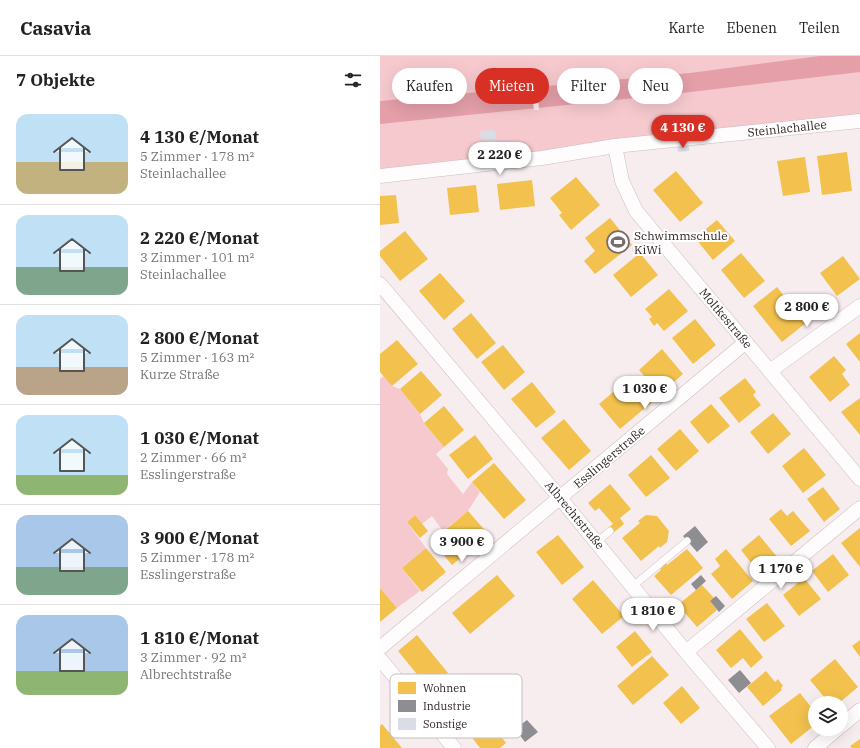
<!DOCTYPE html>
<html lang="de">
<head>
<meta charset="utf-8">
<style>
	:root { --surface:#fff; --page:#f6f6f6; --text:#222; --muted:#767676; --line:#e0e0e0; --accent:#d93025 }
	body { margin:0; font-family:"IBM Plex Serif",serif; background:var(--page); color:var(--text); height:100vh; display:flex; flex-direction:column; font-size:15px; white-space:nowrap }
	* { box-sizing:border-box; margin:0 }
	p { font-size:13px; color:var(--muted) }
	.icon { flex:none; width:22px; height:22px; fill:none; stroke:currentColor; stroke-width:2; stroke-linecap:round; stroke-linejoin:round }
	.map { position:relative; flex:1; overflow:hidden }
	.panel { display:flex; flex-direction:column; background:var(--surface); width:380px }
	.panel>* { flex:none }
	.hud { position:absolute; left:12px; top:12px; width:380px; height:36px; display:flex; gap:8px }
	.fabs { position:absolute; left:428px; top:640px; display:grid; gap:8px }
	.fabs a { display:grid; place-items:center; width:40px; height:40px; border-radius:50%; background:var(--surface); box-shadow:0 4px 16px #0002; font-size:20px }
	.price { position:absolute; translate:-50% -34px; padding:0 9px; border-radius:14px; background:#fff; color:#222; font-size:13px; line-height:26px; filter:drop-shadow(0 1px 2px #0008) }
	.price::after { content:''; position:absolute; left:50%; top:24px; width:12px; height:9px; margin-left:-6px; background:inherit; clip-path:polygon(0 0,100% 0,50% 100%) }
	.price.current { background:var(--accent); color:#fff }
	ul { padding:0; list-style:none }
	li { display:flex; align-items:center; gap:12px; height:100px; padding:0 16px }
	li+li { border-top:1px solid var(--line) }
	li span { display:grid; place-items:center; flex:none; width:112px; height:80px; border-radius:12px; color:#555 }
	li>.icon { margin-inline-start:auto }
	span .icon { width:48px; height:48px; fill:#fffc; stroke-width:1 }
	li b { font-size:17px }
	h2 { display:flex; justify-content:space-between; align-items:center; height:48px; padding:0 16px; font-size:17px }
	.pill { padding:0 14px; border-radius:18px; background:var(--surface); box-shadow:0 4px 16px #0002; font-size:14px; line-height:36px }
	.pill.current { background:var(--accent); color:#fff }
	header { display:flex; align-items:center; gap:24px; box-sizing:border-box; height:56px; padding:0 20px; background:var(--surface); border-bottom:1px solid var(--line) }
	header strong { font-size:19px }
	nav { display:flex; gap:22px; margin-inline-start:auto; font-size:14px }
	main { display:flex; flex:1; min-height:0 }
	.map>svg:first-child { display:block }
	.green { fill:#f6c9ce }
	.water { fill:#e49fa9 }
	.pier { fill:#f8edee }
	.homes { fill:#f2c14e }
	.industry { fill:#8d8d92 }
	.building { fill:#dadde5 }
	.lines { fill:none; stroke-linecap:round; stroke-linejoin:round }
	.lane-casing { stroke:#c9bebf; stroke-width:8 }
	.street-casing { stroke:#c9bebf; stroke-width:15 }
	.lane { stroke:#fefcfc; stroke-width:7 }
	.street { stroke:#fefcfc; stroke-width:14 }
	.labels { text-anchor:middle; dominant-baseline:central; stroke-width:4; stroke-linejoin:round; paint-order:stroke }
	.street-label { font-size:12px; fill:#342728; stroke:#fff }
	.poi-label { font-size:12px; fill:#342728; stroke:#fff; text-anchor:start }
	.key { fill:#fff; stroke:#c2bebe; stroke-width:1 }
	.key-label { font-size:11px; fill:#342728 }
</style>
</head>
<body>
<header>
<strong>Casavia</strong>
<nav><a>Karte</a><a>Ebenen</a><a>Teilen</a></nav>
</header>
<main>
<section class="panel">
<h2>7 Objekte<svg class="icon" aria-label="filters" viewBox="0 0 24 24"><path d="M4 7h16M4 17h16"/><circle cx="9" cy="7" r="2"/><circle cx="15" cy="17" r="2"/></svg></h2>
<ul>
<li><span style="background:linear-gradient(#bfe0f5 60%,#c2b280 0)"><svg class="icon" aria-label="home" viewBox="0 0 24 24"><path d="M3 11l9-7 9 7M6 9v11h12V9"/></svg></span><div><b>4 130 €/Monat</b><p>5 Zimmer · 178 m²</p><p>Steinlachallee</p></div></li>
<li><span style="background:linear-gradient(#bfe0f5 65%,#7fa58c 0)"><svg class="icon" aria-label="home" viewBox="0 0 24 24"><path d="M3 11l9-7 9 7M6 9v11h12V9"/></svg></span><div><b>2 220 €/Monat</b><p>3 Zimmer · 101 m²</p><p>Steinlachallee</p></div></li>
<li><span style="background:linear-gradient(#bfe0f5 65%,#b9a48a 0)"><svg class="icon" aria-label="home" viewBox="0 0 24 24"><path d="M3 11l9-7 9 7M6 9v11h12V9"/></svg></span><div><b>2 800 €/Monat</b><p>5 Zimmer · 163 m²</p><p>Kurze Straße</p></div></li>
<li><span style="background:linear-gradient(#bfe0f5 75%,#8fb573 0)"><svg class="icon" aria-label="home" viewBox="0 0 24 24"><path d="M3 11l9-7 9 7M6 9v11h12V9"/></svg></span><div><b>1 030 €/Monat</b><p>2 Zimmer · 66 m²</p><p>Esslingerstraße</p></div></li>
<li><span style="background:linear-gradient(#a9c7e8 65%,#7fa58c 0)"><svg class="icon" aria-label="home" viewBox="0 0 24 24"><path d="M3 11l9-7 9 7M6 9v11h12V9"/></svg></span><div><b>3 900 €/Monat</b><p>5 Zimmer · 178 m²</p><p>Esslingerstraße</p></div></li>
<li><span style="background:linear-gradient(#a9c7e8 70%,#8fb573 0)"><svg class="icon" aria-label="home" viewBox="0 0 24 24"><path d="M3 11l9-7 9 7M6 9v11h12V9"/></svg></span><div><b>1 810 €/Monat</b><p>3 Zimmer · 92 m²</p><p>Albrechtstraße</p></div></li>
</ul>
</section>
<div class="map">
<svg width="480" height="692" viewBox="0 0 480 692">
	<rect width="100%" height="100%" fill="#f8edee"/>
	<!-- green -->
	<path class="green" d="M0,0h480v65l-480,55z
		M4,320l8,10 8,3 20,25 4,9 20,24 -8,7 12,15 -1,5 16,20 9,-12 8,10 -12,19 -25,20 -11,-15 -10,8 -7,-9 -8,7 19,26 -24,20 18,23 -23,17 -17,-20v-209z"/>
	<!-- water -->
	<path class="water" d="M440,0h40v16l-186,22 -294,30v-23l310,-28z"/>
	<!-- pier -->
	<path class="pier" d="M157,29l2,25h-5l-3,-24z"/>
	<!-- homes -->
	<path class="homes" d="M467,96l5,39 -30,4 -5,-39z
		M425,101l5,35 -27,4 -6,-35z
		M296,115l27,32 -23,19 -27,-32z
		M196,121l24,28 -29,25 -12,-15 3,-2 -12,-15z
		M152,124l3,26 -35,4 -3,-26z
		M96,129l3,27 -29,3 -3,-27z
		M16,139l3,28 -19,2v-29z
		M230,162l22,27 -37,29 -11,-13 11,-10 -10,-13z
		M337,164l18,21 -22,19 -18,-22z
		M25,175l23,28 -28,22 -20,-25v-5z
		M260,197l18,22 -27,22 -18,-22z
		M361,197l24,28 -21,17 -23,-28z
		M463,200l17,23 -23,17 -17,-23z
		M60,217l25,28 -21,19 -25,-29z
		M397,231l18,23 6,-6 11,14 -30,24 -29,-36z
		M289,233l19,22 -24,20 -7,-8 -3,3 -5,-7 3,-2 -7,-8z
		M91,257l25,30 -19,16 -25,-30z
		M315,263l21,26 -23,19 -21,-26z
		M480,277v29l-14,-18z
		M17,284l21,24 -26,22 -12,-14v-18z
		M123,289l22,27 -21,18 -23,-28z
		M282,293l21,25 -23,20 -21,-24z
		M454,300l12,14 -4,4 8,11 -20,17 -21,-25z
		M41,315l21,24 -22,19 -20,-25z
		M251,321l21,25 -32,27 -21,-25z
		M365,322l11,14 -3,3 8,10 -22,18 -20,-25z
		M152,326l24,30 -20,16 -25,-29z
		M480,342v37l-19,-23z
		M331,348l19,22 -22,18 -18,-22z
		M64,350l20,24 -20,17 -20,-24z
		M393,357l18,21 -23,20 -18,-22z
		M184,363l27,32 -22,19 -28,-32z
		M300,373l19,22 -23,20 -19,-22z
		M95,379l18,24 -25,20 -19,-24z
		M424,392l22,27 -23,18 -21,-27z
		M271,399l19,23 -24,19 -18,-22z
		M114,407l32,37 -22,19 -32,-37z
		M230,428l21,25 -11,9 4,6 -12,10 -4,-6 5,-4 -14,-16 -4,3 -7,-8z
		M443,431l17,22 -16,13 -17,-23z
		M401,453l6,7 6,-5 17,20 -19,15 -22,-27z
		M88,455l21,24 -37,30 -20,-24z
		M35,459l13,16 -8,7 -13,-16z
		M266,459l11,1 12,15 -2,11 -7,6 -1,-2 -18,15 -19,-23 18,-15 -2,-2z
		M480,472v39l-19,-24z
		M178,479l26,32 -22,18 -26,-33z
		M379,479l19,23 -19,15 -18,-23z
		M46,492l20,24 -24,20 -20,-24z
		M307,493l16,19 -32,27 -17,-19 7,-6 -1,-1 6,-6 1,2z
		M346,493l27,32 -21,18 -21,-25 9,-8 -5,-7z
		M453,498l16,21 -21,17 -16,-21z
		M117,519l18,21 -45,38 -18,-21z
		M424,522l17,21 -22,17 -16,-21z
		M213,524l31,36 -22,18 -30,-35z
		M322,529l12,13 -4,3 7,9 -20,17 -19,-22z
		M0,532l17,20 -17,14z
		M387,547l18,23 -21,16 -18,-23z
		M360,573l23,28 -12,11 -8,-10 -12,10 -15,-18z
		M255,575l17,21 -20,15 -16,-20z
		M37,579l31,38 -19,16 -31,-38z
		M480,584v17l-8,-11z
		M272,600l17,19 -36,30 -16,-19z
		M455,603l23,28 -19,16h-10l-19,-23z
		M386,615l9,11 3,-3 5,7 -2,2 1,2 -19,16 -16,-19z
		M302,630l18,22 -19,16 -18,-21z
		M420,637l15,19v13l-24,19 -22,-28z
		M107,653l13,16 -5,3 11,15 -6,5h-20l-16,-21z
		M2,668l20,24h-22v-22z
		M480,683v9h-8l-2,-2z"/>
	<!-- industry -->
	<path class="industry" d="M315,470l13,16 -11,10 -14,-16z
		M321,519l5,6 -10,9 -5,-6z
		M336,540l9,10 -6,6 -9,-11z
		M360,614l11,13 -12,10 -11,-13z
		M147,664l11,12 -13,10 -10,-13z"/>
	<!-- building -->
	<path class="building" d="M115,74l1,9 -15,1 -1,-9z
		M115,84l1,3 -11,1v-3z
		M309,90v5l-11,1 -1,-5z"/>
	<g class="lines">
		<!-- lane casing -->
		<g class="lane-casing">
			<path id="lane" d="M217,486l13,-11
				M253,530l54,-45"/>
		</g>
		<!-- street casing -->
		<g class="street-casing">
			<path id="street" d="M235,90l7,35 14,30 224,268
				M0,120l162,-18 73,-12 245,-25
				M0,228l180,214 126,154 82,96
				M390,315l90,-65
				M0,592l366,-306
				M306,596l174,-144
				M0,603l74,89
				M461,670l19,-16
				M435,692l22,-19"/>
		</g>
		<!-- lane -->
		<use href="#lane" class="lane"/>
		<!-- street -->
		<use href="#street" class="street"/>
	</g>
	<!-- icons -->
	<defs>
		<g id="stadium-ring" transform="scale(1.15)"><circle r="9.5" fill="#fff" stroke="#796c6d" stroke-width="1.5"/><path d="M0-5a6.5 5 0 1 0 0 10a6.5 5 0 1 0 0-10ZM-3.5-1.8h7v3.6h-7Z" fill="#796c6d"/></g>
	</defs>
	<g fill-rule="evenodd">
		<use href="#stadium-ring" x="238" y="186"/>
	</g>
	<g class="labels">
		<!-- street labels -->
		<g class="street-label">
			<text transform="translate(407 72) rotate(-6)">Steinlachallee</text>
			<text transform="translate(346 262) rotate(50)">Moltkestraße</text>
			<text transform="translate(229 401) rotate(-40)">Esslingerstraße</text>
			<text transform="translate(195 459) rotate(50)">Albrechtstraße</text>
		</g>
		<!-- poi labels -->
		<g class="poi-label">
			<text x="254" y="179">Schwimmschule<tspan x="254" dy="14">KiWi</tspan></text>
		</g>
	</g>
	<!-- legend -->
	<rect x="10" y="618" width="132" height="64" rx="6" class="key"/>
	<rect x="18" y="626" width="18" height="12" fill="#f2c14e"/>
	<rect x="18" y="644" width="18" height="12" fill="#8d8d92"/>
	<rect x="18" y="662" width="18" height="12" fill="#dadde5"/>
	<g class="key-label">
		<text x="43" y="636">Wohnen</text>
		<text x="43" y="654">Industrie</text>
		<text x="43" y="672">Sonstige</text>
	</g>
</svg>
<div class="fabs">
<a><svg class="icon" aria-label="layers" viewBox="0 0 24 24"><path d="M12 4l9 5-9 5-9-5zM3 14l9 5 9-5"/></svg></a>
</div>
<b class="price current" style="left:303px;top:93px">4 130 €</b>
<b class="price" style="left:120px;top:120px">2 220 €</b>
<b class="price" style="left:427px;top:272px">2 800 €</b>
<b class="price" style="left:265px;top:354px">1 030 €</b>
<b class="price" style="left:82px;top:507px">3 900 €</b>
<b class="price" style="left:401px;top:534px">1 170 €</b>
<b class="price" style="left:273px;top:576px">1 810 €</b>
<div class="hud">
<a class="pill">Kaufen</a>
<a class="pill current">Mieten</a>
<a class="pill">Filter</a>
<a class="pill">Neu</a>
</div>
</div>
</main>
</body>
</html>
